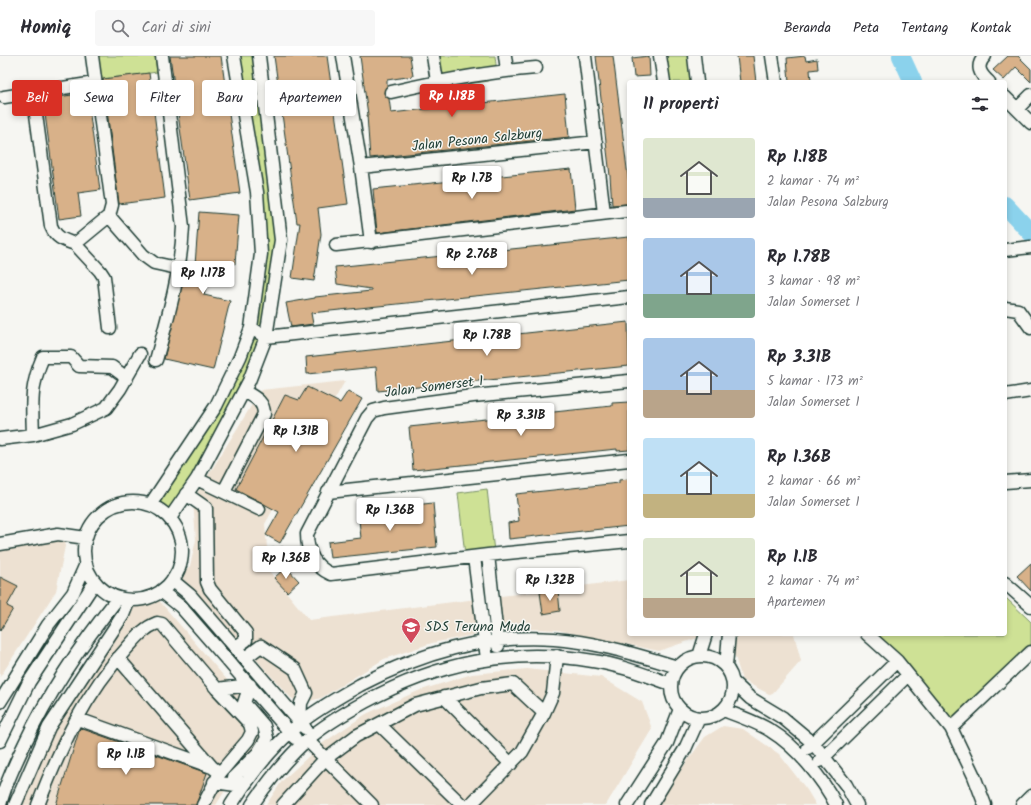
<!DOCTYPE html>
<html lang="id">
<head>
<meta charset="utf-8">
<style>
	:root { --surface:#fff; --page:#f7f7f7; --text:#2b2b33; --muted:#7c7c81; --line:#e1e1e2; --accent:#d93025 }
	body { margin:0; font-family:Kalam,sans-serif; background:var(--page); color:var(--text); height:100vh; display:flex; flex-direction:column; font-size:15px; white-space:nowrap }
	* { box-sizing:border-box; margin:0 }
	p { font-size:13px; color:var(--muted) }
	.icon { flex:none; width:22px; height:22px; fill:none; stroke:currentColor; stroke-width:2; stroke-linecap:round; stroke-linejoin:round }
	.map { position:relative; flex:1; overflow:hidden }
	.side { position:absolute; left:627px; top:24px; width:380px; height:556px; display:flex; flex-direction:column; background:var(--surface); border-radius:4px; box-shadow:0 2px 6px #0003 }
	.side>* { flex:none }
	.banner { position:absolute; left:12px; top:24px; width:380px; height:36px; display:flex; gap:8px }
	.price { position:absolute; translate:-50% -34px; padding:0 9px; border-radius:4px; background:#fff; color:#222; font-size:13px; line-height:26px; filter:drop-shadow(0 1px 2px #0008) }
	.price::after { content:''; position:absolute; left:50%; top:24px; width:12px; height:9px; margin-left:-6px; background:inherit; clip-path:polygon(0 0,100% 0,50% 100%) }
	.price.selected { background:var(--accent); color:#fff }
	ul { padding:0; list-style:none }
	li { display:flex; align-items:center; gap:12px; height:100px; padding:0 16px }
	li span { display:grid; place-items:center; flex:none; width:112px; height:80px; border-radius:4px; color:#555 }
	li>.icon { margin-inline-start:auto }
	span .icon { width:48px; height:48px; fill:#fffc; stroke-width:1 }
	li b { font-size:17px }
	h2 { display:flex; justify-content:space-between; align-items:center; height:48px; padding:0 16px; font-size:17px }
	.tag { padding:0 14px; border-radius:4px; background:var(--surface); box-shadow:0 2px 6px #0003; font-size:14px; line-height:36px }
	.tag.selected { background:var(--accent); color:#fff }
	header { display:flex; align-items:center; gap:24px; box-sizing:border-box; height:56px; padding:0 20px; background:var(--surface); border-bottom:1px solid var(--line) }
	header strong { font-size:19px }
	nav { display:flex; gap:22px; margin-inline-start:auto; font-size:14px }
	.search { width:280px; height:36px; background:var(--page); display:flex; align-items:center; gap:10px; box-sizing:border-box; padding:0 14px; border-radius:4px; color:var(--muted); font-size:15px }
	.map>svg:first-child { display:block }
	.built { fill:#ede1d2 }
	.green { fill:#cee195; stroke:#768f64 }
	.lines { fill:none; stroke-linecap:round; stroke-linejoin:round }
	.river { stroke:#8bd2ec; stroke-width:18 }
	.building { fill:#d8b189; stroke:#1f3d34 }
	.minor-casing { stroke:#1f3d34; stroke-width:15 }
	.minor { stroke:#f6f6f2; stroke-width:12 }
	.labels { text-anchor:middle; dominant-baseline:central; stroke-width:3; stroke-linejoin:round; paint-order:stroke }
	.street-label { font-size:14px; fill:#1f3d34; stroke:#f6f6f2 }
	.poi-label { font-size:14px; fill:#1f3d34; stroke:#f6f6f2; text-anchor:start }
</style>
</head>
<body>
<header>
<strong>Homiq</strong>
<div class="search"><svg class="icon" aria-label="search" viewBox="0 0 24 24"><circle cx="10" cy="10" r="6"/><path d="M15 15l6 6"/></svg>Cari di sini</div>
<nav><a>Beranda</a><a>Peta</a><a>Tentang</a><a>Kontak</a></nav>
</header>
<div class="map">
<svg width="1031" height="749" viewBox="0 0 1031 749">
	<rect width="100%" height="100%" fill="#f6f6f2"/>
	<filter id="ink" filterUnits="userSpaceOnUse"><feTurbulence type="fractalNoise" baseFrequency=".025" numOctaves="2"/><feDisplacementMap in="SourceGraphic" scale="8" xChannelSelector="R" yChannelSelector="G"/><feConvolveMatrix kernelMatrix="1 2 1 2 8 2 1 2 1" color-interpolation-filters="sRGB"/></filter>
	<g filter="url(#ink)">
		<!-- built -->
		<path class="built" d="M345,325l-80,143 4,47 40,49 320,-40v54h69l-1,4 -38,13 -102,-21 -49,-2 -76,15 -48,16 -63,39 -19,5 -11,-5 -111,-122 10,-10 6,-26 -3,-40 68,-110z
			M67,480l-11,55 -56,86v-133z
			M156,541l96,112 8,19 1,13 -20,24 -25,40h-198l43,-100 54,-76 19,-22z
			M737,578h57l7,27 -30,34 -29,-15 -8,-27z
			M527,613l74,8 41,25 10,27 -46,76h-340l16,-24 41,-38 43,-29 52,-23 54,-17z
			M723,670l20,3 36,25 28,36 9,15h-161l50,-68z"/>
		<!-- green -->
		<path class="green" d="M96,0h59l2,16 -57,8z
			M234,0h29l18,184 -15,97 -96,181 -9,-8 -11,-5 90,-148 21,-103z
			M437,0h58c1,11 4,18 -6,25l-43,6 -3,-3z
			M660,0h34l3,26h-33z
			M487,433l7,63 -29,3 -7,-62z
			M1005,541l26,25v27l-80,75 -84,-90h138z"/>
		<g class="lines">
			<!-- river -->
			<path class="river" d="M901,0l12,26
				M1005,149l26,28"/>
		</g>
		<!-- building -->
		<path class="building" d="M170,0h51l19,137 -50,7z
			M274,0h53l21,148 -30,4 3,26 -7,47 -22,-3 8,-55h-3z
			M360,0h50l3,20 -26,4v6l-3,7 5,6 2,14 174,-19 4,43 -199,21 -3,-43h1z
			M596,0h17l16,129v19l-17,1 -2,-29z
			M649,0l1,20 -16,1 -2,-19z
			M737,0h16l3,26h-16z
			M805,0l1,5 11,-2 1,10 -8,1 1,11 -22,1 -2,-24z
			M1008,0h10l13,13v13l-15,-15 -12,13 -11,-10z
			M149,17l16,125 -46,6 -16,-125z
			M87,37l13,97 -22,3 3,23 -22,3 -16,-120z
			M571,113l4,40 -198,24 -4,-44z
			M199,156l40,3 -4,49 -24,-2 -7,33 26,6 -17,69 -49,-11 23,-96 8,2z
			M629,181v43l-318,33 2,11 -22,3 -5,-24 29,-5v-1l56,-6v-2l-34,-5 -2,-17z
			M628,266l1,44 -251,25 -2,-24 -69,7 -1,-17z
			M307,331l33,16 8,-12 14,8 -82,144 -14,-8 13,-23 -43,-23 49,-94 14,5z
			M629,346v48l-12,1v-2l-204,21 -4,-43 203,-21v-3z
			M629,423v47l-120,13 -1,-16 11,-2 -3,-27 103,-11v-3z
			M433,447l4,44 -107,11 -2,-16 33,-4 -3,-27z
			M283,491l1,8 -17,2v-8z
			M1031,507v28l-14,-15z
			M286,511l13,14 -12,11 -13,-14z
			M0,521l18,9 -11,20 6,3 -13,22z
			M558,534l2,21 -17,3 -3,-22z
			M80,672l127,45 -11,32h-140z"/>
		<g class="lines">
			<!-- minor casing -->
			<g class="minor-casing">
				<path id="minor" d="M343,0l18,111 10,75
					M433,0l4,25
					M505,0l2,14
					M585,0l19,157
					M660,0l4,26
					M694,0l3,26
					M772,0l4,26
					M985,0c-10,10 -5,18 4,26
					M33,36l18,134c5,12 12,14 24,18l34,-28 3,-11 -20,-149
					M391,36c48,-11 96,-20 145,-24
					M4,41l91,-14
					M1005,41l26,26
					M1017,53l14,-14
					M361,111l235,-25
					M109,160l34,39 11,8 23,5
					M75,188l25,27 4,6 6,51
					M336,189l290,-34
					M1005,194l26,-3
					M1005,252l13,2 13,18
					M251,272l15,9 363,-40
					M156,304c12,-43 25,-88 27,-133l-21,-171
					M629,325l-156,15 -89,12 -11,3 -6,7 -60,116c0,17 6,32 24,40l157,-19 141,-14
					M1005,339l26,-4
					M33,379c-1,-31 -3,-48 10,-78h28l8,9 33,1 15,11
					M0,383l33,-4 39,-11 34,-16 14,-19 20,-35
					M197,423l62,30
					M1005,426l26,-2
					M224,435l40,-77c0,-13 -10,-17 -20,-23
					M328,436l301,-32
					M186,438l20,14 1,74 3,7 36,44v7l-10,7
					M84 495a49 49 0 1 1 98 0a49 49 0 1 1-98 0Z
					M150,449l66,-99 24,-49 11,-29 10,-74 -4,-62 -23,-136
					M170,462l27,-39 52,-98 17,-44 15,-97 -22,-184
					M0,488l58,-10 28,4
					M488,499l10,91
					M474,501l13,102
					M172,524l18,15 115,133
					M1005,527l26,23
					M161,535l20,16 114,131
					M867,578l30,27 54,67 23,48 11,29
					M671 631a31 31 0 1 1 62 0a31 31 0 1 1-62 0Z
					M699,600l7,-22
					M118,602l93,108
					M245,602l16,-12 34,23 11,24 -5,10 -1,20
					M726,610l3,-32
					M733,626l17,16 33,20 30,25 33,42 11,20
					M217,633l33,-4 -6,18 20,23 3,12 -9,15 -24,24 9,9
					M444,641l67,67
					M0,646l48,-77 25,-32 13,-29
					M723,654c16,6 34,12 48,21 25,15 52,48 65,74
					M78,663l134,48 8,6
					M379,668l83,81
					M951,672l80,-76
					M307,684l65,65
					M0,685l29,-59 66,-100
					M808,692l89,-87
					M820,705l88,-86
					M214,726l29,4
					M0,749c5,-21 15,-41 24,-60 25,-53 57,-101 94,-147
					M15,749l34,-78 74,-112 6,-15
					M38,749c22,-57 47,-112 90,-158 9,-10 16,-19 29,-24l5,1 55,65 33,35 2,8 -4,8 -28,33 -17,32
					M231,749c19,-30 41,-58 68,-81 18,-15 40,-27 61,-39 61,-32 124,-51 194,-46 43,3 83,16 124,28
					M252,749c16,-23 33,-46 55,-65 17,-15 38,-27 58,-38 72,-39 146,-55 228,-41 27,4 52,14 78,23
					M283,749l42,-46 31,-23 59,-31 66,-17 32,-4 31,29
					M470,749l52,-53 22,-39 9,-20 4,-37
					M627,749l40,-62 13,-34
					M651,749l34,-56 14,-31
					M1022,749l9,-9"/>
			</g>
			<!-- minor -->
			<use href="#minor" class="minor"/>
		</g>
	</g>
	<!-- icons -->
	<defs>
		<g id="school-pin" transform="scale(1)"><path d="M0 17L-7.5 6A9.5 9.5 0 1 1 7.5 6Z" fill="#d1495b" stroke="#f6f6f2"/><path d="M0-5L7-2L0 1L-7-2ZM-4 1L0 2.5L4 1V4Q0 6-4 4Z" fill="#fff"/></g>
	</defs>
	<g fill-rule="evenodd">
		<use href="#school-pin" x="411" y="571"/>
	</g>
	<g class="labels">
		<!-- street labels -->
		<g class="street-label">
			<text transform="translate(477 84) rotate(-6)">Jalan Pesona Salzburg</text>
			<text transform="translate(434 331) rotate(-7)">Jalan Somerset 1</text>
		</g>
		<!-- poi labels -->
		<g class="poi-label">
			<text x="425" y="571">SDS Teruna Muda</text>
		</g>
	</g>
</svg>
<b class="price selected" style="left:452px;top:62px">Rp 1.18B</b>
<b class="price" style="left:472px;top:144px">Rp 1.7B</b>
<b class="price" style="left:472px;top:220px">Rp 2.76B</b>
<b class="price" style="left:203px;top:239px">Rp 1.17B</b>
<b class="price" style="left:487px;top:301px">Rp 1.78B</b>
<b class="price" style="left:521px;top:381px">Rp 3.31B</b>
<b class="price" style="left:296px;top:397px">Rp 1.31B</b>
<b class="price" style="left:390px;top:476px">Rp 1.36B</b>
<b class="price" style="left:286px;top:524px">Rp 1.36B</b>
<b class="price" style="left:550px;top:546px">Rp 1.32B</b>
<b class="price" style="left:126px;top:720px">Rp 1.1B</b>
<div class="banner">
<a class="tag selected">Beli</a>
<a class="tag">Sewa</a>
<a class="tag">Filter</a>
<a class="tag">Baru</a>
<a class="tag">Apartemen</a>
</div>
<section class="side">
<h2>11 properti<svg class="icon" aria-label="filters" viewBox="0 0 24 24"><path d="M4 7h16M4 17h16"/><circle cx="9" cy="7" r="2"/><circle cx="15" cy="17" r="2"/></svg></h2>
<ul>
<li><span style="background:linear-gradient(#dfe7d0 75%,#9aa5b1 0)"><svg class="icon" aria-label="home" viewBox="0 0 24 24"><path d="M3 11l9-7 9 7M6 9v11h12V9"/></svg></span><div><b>Rp 1.18B</b><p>2 kamar · 74 m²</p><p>Jalan Pesona Salzburg</p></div></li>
<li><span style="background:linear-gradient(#a9c7e8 70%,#7fa58c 0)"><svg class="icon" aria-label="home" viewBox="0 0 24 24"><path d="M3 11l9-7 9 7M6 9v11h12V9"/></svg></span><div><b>Rp 1.78B</b><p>3 kamar · 98 m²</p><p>Jalan Somerset 1</p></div></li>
<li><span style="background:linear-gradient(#a9c7e8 65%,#b9a48a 0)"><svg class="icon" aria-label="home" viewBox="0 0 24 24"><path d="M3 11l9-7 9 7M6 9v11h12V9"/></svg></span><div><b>Rp 3.31B</b><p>5 kamar · 173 m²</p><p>Jalan Somerset 1</p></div></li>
<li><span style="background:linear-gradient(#bfe0f5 70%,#c2b280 0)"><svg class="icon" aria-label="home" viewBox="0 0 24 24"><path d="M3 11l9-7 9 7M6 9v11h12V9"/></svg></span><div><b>Rp 1.36B</b><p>2 kamar · 66 m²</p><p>Jalan Somerset 1</p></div></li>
<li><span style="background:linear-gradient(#dfe7d0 75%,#b9a48a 0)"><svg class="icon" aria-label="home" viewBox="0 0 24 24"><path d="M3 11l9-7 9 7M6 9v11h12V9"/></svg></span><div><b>Rp 1.1B</b><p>2 kamar · 74 m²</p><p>Apartemen</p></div></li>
</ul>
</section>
</div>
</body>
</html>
